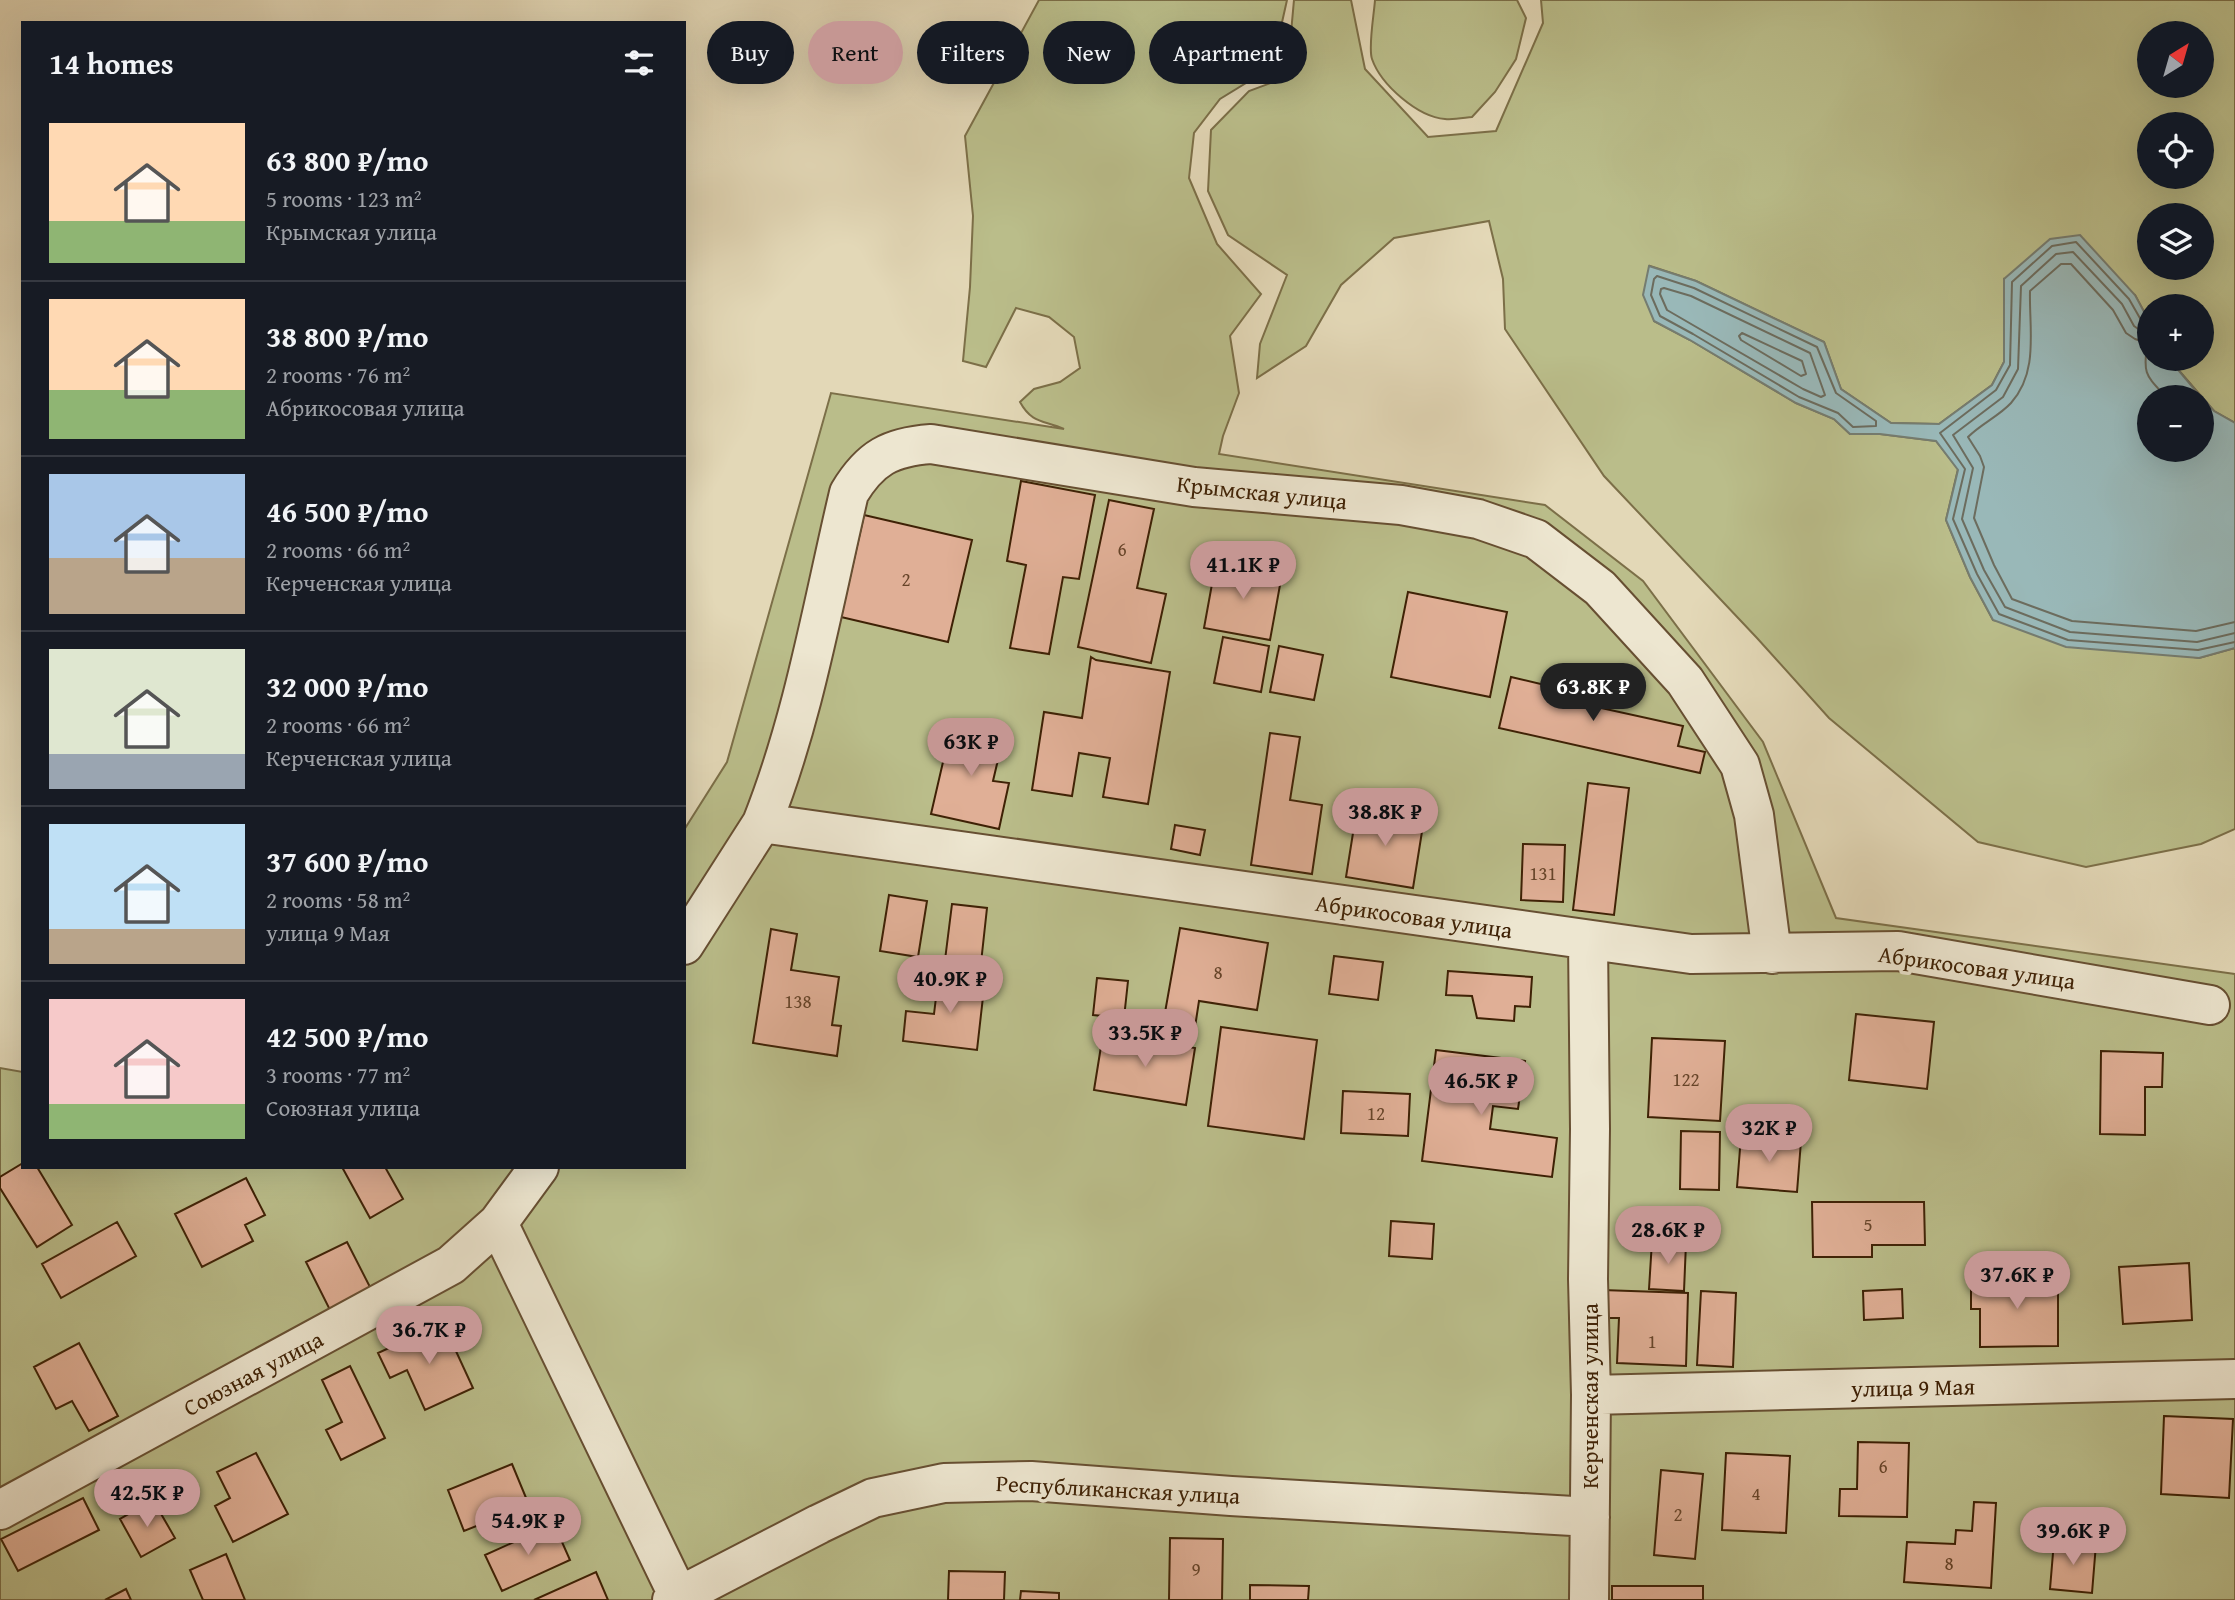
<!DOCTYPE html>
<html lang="en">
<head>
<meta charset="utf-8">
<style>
	:root { --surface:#171b24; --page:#242831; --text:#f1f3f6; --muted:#9ea1a6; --line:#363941; --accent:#c59692 }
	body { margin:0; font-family:"Gentium Book Plus",serif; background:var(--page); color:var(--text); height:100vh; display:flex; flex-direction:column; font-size:26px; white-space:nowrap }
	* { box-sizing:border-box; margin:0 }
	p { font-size:23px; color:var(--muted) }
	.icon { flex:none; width:38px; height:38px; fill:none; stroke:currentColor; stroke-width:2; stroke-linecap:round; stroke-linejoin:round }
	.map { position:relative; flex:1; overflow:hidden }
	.sheet { position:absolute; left:21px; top:21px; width:665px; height:1148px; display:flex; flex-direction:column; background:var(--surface); border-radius:0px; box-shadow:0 7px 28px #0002 }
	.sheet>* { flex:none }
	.banner { position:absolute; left:707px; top:21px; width:665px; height:63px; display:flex; gap:14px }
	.needle { width:46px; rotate:37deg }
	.fabs { position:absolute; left:2137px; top:21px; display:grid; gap:14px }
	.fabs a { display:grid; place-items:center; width:77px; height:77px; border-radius:50%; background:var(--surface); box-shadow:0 7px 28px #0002; font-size:35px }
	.price { position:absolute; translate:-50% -60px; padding:0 16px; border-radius:24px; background:var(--accent); color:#111; font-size:23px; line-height:46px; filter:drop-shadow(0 2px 4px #0008) }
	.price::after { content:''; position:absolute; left:50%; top:42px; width:21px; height:16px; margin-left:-10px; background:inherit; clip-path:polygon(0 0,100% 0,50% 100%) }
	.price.selected { background:#222; color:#fff }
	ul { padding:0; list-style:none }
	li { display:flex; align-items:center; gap:21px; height:175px; padding:0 28px }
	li+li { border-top:2px solid var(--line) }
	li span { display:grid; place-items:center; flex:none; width:196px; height:140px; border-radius:0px; color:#555 }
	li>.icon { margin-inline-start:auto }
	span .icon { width:84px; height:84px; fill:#fffc; stroke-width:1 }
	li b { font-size:30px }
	h2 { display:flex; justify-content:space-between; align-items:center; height:84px; padding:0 28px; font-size:30px }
	.pill { padding:0 24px; border-radius:32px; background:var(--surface); box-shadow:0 7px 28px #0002; font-size:24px; line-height:63px }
	.pill.selected { background:var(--accent); color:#111 }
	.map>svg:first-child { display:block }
	.green { fill:#babd8a; stroke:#7c6f48; stroke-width:2; fill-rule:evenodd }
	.water { fill:#99b8b8; stroke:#757c70; stroke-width:2 }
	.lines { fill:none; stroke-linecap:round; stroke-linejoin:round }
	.shore { stroke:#6c6c5e; stroke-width:2 }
	.building { fill:#e0af96; stroke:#3e2105; stroke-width:2 }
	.minor-casing { stroke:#674f32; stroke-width:42 }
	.minor { stroke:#ede6d0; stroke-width:38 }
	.labels { text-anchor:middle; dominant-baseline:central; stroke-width:7; stroke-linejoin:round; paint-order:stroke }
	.number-label { font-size:19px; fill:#664429 }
	.street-label { font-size:23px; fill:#3e2105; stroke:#ede6d0 }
</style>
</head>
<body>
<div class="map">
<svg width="2235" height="1600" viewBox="0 0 2235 1600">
	<rect width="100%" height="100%" fill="#e3d8b7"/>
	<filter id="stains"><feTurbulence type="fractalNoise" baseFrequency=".00286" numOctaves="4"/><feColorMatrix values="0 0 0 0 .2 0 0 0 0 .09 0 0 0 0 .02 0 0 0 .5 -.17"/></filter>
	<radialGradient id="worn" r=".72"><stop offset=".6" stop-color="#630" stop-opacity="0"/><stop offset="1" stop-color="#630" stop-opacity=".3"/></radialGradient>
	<!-- green -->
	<path class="green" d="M1039,0h248l-15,67 -52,32 -26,34 -5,45 28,66 44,50 -31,42 9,57 -16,43 -4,18 326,51 98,76 120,161 73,176 399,56v626h-2235v-532l23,4v95h661v-337l43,-68 104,-369 233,36c-20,-9 -32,-5 -44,-27l14,-13 26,-7 20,-14 -6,-31 -25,-20 -33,-9 -30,59 -23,-6 7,-74 3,-71 -8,-80z
		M1294,0h57l14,69 63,68 68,-6 47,-108 -2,-23h694v423l-21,-12 -45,-52h33v-53h-53v15l-14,-26 -131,-16v83l-12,23 -53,39 -48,-1 -50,-34 -17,-47 -128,-61 -46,-15 4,55 36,19 106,63 38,16 16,15h30l56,7 22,28 -12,51 24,57 23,43 206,38 36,-10v181l-34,15 -115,23 -108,-25 -149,-124 -72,-80 -153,-162 -99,-147 -2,-50 -14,-58 -95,17 -53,47 -35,61 -49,32 3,-34 27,-69 -59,-40 -20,-44 3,-61 38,-39 38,-14zM2149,33h53v53h-53zM2149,124h53v53h-53zM2149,215h53v53h-53z
		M1375,0h142l9,18 -10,41 -21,33 -23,25c-9,1 -19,3 -27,2 -27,-2 -64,-34 -73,-60 -4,-12 2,-44 3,-59z"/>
	<!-- water -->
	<path class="water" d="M2080,235l55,60 14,26v38h20l32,38h-52v53h53v-53l12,14 21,12v225l-36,10 -133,-11 -73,-27 -23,-43 -24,-57 12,-50 -22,-29 -56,-7h-30l-16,-15 -38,-16 -106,-63 -36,-19 -11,-26 6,-29 47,15 128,61 17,47 50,34 48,1 53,-39 12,-23v-83l46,-40z"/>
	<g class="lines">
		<!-- shore -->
		<path class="shore" d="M1657,276l37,12 123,59 19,46 40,28v5l-23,1 -15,-14 -39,-16 -106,-63 -33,-18 -9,-21 3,-16z
			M1664,288l27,8 119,57 15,42 -4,2 -18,-8 -136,-79 -7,-16 1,-5z
			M2149,323l-8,-3 -12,-21 -53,-57 -24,4 -40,36 -2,83 -14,25 -56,43 25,36 -12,50 24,55 22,40 69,26 130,10 37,-8
			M2149,331h-8l-7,-5 -12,-22 -49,-52 -17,2 -35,32 -3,83 -15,28 -50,38 20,33 -11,51 22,51 21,37 65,25 127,10 38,-9
			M1742,333l60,28 4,13 -5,2 -60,-36 -2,-4z
			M2166,397c-22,-24 -22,-22 -19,-54l-12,-4 -9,-6 -13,-23 -42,-46h-10l-31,27c-1,38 9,81 -19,112 -12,13 -30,21 -43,34l12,19 4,11 -10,51 20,47 18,34 60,22 124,10 39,-9"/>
	</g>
	<!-- building -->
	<path class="building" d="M1021,481l74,14 -16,84 -16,-2 -14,77 -39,-6 16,-83 -19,-4z
		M1109,500l45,9 -17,79 29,6 -15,69 -73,-16z
		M864,515l108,25 -24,102 -107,-25z
		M1216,562l66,12 -12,66 -66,-12z
		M1408,592l99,20 -17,85 -99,-20z
		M1223,637l46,9 -8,46 -47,-9z
		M1279,646l44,9 -9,45 -44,-8z
		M1091,657l5,3 74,12 -22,132 -45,-7 7,-39 -31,-5 -7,43 -40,-6 12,-78 38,6z
		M1570,671l28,6 -6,29 91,20 -5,20 27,6 -5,21 -201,-45 12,-51 55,13z
		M952,723l52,11 -11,47 16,2 -10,46 -68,-15z
		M1270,733l30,4 -10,63 32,5 -10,69 -61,-9z
		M1588,783l41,5 -15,127 -41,-5z
		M1357,808l67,11 -11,69 -67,-11z
		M1175,825l30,5 -5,25 -29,-6z
		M1523,844l42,1 -2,57 -42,-2z
		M889,895l38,6 -9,56 -38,-6z
		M952,904l35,4 -7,64 -36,-4z
		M1180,928l88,15 -11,67 -58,-9 -6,39 -32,-5z
		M771,929l26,5 -6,36 48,7 -7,48 9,1 -4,30 -84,-13z
		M1334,956l49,6 -5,38 -49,-6z
		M1448,971l84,6 -2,30 -15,-1 -1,15 -37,-3 -5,-22 -26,-1z
		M939,973l46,6 -8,71 -74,-9 3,-30 28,3z
		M1097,978l31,3 -4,37 -31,-3z
		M1856,1014l78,8 -7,67 -78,-9z
		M1221,1027l96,13 -13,99 -96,-13z
		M1103,1034l92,14 -9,57 -92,-15z
		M1652,1038l73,3 -5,80 -72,-4z
		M1436,1050l89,11 -7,48 -25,-3 -3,23 67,9 -5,39 -130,-16z
		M2101,1051l62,2 -1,34h-17v48l-45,-1z
		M1343,1091l67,3 -2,42 -67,-3z
		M1681,1131l39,1 -1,58 -39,-1z
		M1741,1136l60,5 -4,51 -60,-5z
		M23,1163v4h14l35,58 -35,22 -37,-59v-11z
		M342,1167h43l18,32 -33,19z
		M246,1178l19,37 -20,10 8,16 -51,26 -27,-53z
		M1812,1202h112l1,43h-53v12h-59z
		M1391,1221l43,3 -2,35 -43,-3z
		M117,1222l19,34 -75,42 -19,-34z
		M1652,1241l34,2 -2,48 -35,-2z
		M347,1242l24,47 -41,21 -24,-48z
		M2189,1263l3,57 -69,4 -4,-57z
		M2058,1277v69l-78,1v-38h-9v-31z
		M1902,1289l1,29 -39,2 -1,-29z
		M1602,1290l86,3 -2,73 -69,-3 2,-45h-18z
		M1701,1291l35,2 -3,74 -36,-2z
		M443,1323l30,65 -48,22 -18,-40 -17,8 -12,-25z
		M79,1343l39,73 -29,15 -17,-30 -16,8 -22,-42z
		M350,1366l35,72 -44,22 -15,-30 16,-8 -20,-42z
		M2164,1416l69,3 -4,79 -68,-4z
		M1858,1442l51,1 -2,74 -68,-1 1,-27h17z
		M256,1453l32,61 -55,28 -18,-36 15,-8 -13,-26z
		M1726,1453l64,3 -4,77 -64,-3z
		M512,1464l17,41 -65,26 -16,-41z
		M1661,1470l42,4 -8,85 -41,-4z
		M83,1498l16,32 -81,41 -17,-32z
		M153,1500l22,38 -34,19 -21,-38z
		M1974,1502l22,1 -5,85 -87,-6 3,-40 48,2 1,-14 16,1z
		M554,1524l16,36 -68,31 -17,-36z
		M1170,1538l53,1 -1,61h-53z
		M2054,1541l42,3 -4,49 -42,-4z
		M226,1554l19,46h-42l-13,-30z
		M949,1571l56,1 -1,28h-56z
		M596,1572l12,28h-74z
		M1250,1585l59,1 -1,14h-58z
		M1612,1586h91v14h-91z
		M126,1589l5,11h-26z
		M1021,1591l38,2v7h-39z"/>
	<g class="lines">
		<!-- minor casing -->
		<g class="minor-casing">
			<path id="minor" d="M762,823c42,-106 61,-220 87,-330 21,-35 41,-46 82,-49l263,43 207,18 77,14 58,20 64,49 85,93 55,84 14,50 18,139
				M1588,940l2,189 -2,150 3,116 -2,205
				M684,945l78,-122 929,131 207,-3 312,54
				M498,1223l181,374
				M1591,1395l644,-16
				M0,1510l451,-245 47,-42 41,-56
				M672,1600l147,-76 54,-26 71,-15 87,-2 200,15 359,21"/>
		</g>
		<!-- minor -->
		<use href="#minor" class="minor"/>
	</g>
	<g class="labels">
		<!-- number labels -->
		<g class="number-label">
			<text x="1122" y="549">6</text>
			<text x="906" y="579">2</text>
			<text x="1543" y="873">131</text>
			<text x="1218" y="972">8</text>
			<text x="798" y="1001">138</text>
			<text x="1686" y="1079">122</text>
			<text x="1376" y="1113">12</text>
			<text x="1868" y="1224">5</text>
			<text x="1652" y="1341">1</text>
			<text x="1883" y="1466">6</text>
			<text x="1756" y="1493">4</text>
			<text x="1678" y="1514">2</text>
			<text x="1949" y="1563">8</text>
			<text x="1196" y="1569">9</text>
		</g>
		<!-- street labels -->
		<g class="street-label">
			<text transform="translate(1262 492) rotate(6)">Крымская улица</text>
			<text transform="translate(1414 916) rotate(8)">Абрикосовая улица</text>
			<text transform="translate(1977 967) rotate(8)">Абрикосовая улица</text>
			<text transform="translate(253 1373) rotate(-28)">Союзная улица</text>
			<text transform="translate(1913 1387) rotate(-1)">улица 9 Мая</text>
			<text transform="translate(1589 1396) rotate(-90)">Керченская улица</text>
			<text transform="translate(1118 1489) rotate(3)">Республиканская улица</text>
		</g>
	</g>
	<rect width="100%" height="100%" filter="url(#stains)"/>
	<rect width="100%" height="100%" fill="url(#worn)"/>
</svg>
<div class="fabs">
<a><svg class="needle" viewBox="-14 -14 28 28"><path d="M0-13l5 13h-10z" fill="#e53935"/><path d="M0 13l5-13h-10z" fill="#9ea1a6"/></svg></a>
<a><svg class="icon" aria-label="locate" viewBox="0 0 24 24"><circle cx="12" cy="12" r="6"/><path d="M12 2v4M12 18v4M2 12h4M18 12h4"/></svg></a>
<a><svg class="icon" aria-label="layers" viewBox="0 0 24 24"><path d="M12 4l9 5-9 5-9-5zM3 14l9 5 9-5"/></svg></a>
<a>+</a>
<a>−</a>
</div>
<b class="price" style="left:1243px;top:601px">41.1K ₽</b>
<b class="price selected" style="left:1593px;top:723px">63.8K ₽</b>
<b class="price" style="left:971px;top:778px">63K ₽</b>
<b class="price" style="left:1385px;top:848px">38.8K ₽</b>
<b class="price" style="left:950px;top:1015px">40.9K ₽</b>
<b class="price" style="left:1145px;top:1069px">33.5K ₽</b>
<b class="price" style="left:1481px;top:1117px">46.5K ₽</b>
<b class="price" style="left:1769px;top:1164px">32K ₽</b>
<b class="price" style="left:1668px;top:1266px">28.6K ₽</b>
<b class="price" style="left:2017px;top:1311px">37.6K ₽</b>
<b class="price" style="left:429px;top:1366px">36.7K ₽</b>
<b class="price" style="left:147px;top:1529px">42.5K ₽</b>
<b class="price" style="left:528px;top:1557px">54.9K ₽</b>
<b class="price" style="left:2073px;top:1567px">39.6K ₽</b>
<div class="banner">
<a class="pill">Buy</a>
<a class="pill selected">Rent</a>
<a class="pill">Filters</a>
<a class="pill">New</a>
<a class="pill">Apartment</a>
</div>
<section class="sheet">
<h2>14 homes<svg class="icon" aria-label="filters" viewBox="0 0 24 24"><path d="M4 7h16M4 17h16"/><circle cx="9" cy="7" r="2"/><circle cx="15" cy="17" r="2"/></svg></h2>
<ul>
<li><span style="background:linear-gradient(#ffd9b3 70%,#8fb573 0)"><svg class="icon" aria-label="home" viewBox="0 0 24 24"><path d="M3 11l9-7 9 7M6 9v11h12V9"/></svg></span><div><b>63 800 ₽/mo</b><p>5 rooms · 123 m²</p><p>Крымская улица</p></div></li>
<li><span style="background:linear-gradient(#ffd9b3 65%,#8fb573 0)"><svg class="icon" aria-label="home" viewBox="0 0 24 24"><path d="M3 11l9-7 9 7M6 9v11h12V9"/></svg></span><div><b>38 800 ₽/mo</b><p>2 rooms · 76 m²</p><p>Абрикосовая улица</p></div></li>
<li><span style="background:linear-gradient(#a9c7e8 60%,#b9a48a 0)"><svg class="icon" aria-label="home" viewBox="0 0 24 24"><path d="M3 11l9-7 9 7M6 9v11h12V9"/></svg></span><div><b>46 500 ₽/mo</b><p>2 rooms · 66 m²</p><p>Керченская улица</p></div></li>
<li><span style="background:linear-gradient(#dfe7d0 75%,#9aa5b1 0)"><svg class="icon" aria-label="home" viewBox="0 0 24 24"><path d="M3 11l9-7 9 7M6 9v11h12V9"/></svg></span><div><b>32 000 ₽/mo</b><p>2 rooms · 66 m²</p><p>Керченская улица</p></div></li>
<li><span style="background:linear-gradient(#bfe0f5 75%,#b9a48a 0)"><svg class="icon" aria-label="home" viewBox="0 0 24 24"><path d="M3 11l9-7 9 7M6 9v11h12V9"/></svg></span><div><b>37 600 ₽/mo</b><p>2 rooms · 58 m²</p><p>улица 9 Мая</p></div></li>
<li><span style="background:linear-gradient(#f6c9c9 75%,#8fb573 0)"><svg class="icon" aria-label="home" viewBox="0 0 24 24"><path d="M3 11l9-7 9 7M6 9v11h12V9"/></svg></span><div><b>42 500 ₽/mo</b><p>3 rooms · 77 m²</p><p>Союзная улица</p></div></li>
</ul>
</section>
</div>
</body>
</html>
